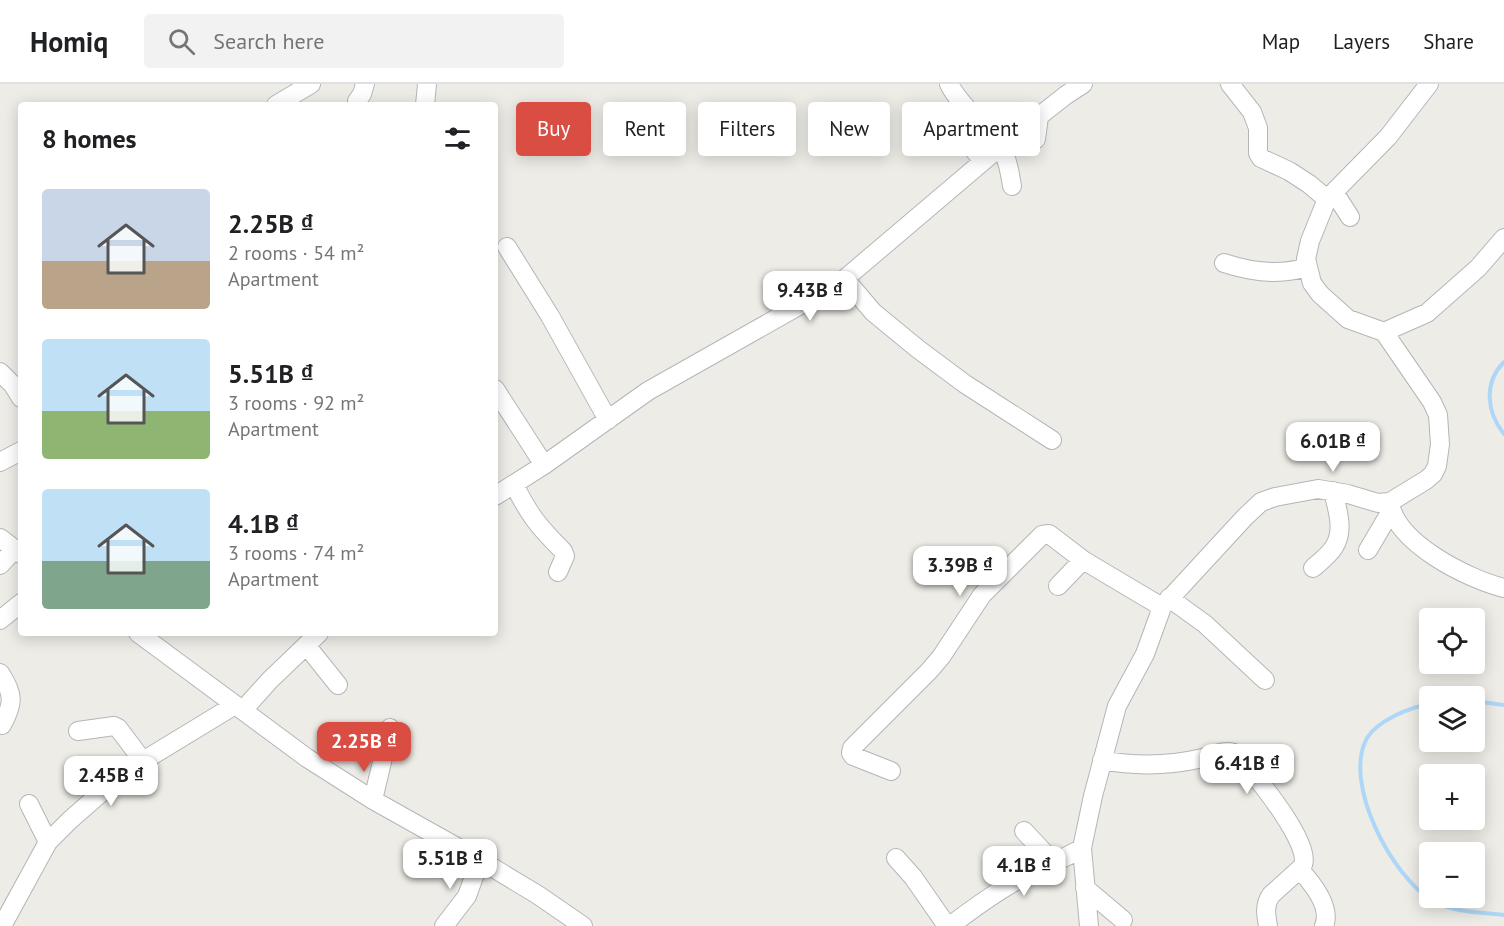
<!DOCTYPE html>
<html lang="en">
<head>
<meta charset="utf-8">
<style>
	:root { --surface:#fff; --page:#f2f2f2; --text:#202124; --muted:#757577; --line:#e0e0e0; --accent:#d94d42 }
	body { margin:0; font-family:"PT Sans",sans-serif; background:var(--page); color:var(--text); height:100vh; display:flex; flex-direction:column; font-size:22px; white-space:nowrap }
	* { box-sizing:border-box; margin:0 }
	p { font-size:20px; color:var(--muted) }
	.icon { flex:none; width:33px; height:33px; fill:none; stroke:currentColor; stroke-width:2; stroke-linecap:round; stroke-linejoin:round }
	.map { position:relative; flex:1; overflow:hidden }
	.panel { position:absolute; left:18px; top:18px; width:480px; height:534px; display:flex; flex-direction:column; background:var(--surface); border-radius:6px; box-shadow:0 3px 15px #0003 }
	.panel>* { flex:none }
	.banner { position:absolute; left:516px; top:18px; width:570px; height:54px; display:flex; gap:12px }
	.tools { position:absolute; left:1419px; top:524px; display:grid; gap:12px }
	.tools a { display:grid; place-items:center; width:66px; height:66px; border-radius:6px; background:var(--surface); box-shadow:0 3px 15px #0003; font-size:30px }
	.price { position:absolute; translate:-50% -51px; padding:0 14px; border-radius:12px; background:#fff; color:#222; font-size:20px; line-height:39px; filter:drop-shadow(0 2px 3px #0008) }
	.price::after { content:''; position:absolute; left:50%; top:36px; width:18px; height:14px; margin-left:-9px; background:inherit; clip-path:polygon(0 0,100% 0,50% 100%) }
	.price.active { background:var(--accent); color:#fff }
	ul { padding:0; list-style:none }
	li { display:flex; align-items:center; gap:18px; height:150px; padding:0 24px }
	li span { display:grid; place-items:center; flex:none; width:168px; height:120px; border-radius:6px; color:#555 }
	li>.icon { margin-inline-start:auto }
	span .icon { width:72px; height:72px; fill:#fffc; stroke-width:1 }
	li b { font-size:26px }
	h2 { display:flex; justify-content:space-between; align-items:center; height:72px; padding:0 24px; font-size:26px }
	.pill { padding:0 21px; border-radius:6px; background:var(--surface); box-shadow:0 3px 15px #0003; font-size:21px; line-height:54px }
	.pill.active { background:var(--accent); color:#fff }
	header { display:flex; align-items:center; gap:36px; box-sizing:border-box; height:84px; padding:0 30px; background:var(--surface); border-bottom:2px solid var(--line) }
	header strong { font-size:28px }
	nav { display:flex; gap:33px; margin-inline-start:auto; font-size:21px }
	.search { width:420px; height:54px; background:var(--page); display:flex; align-items:center; gap:15px; box-sizing:border-box; padding:0 21px; border-radius:6px; color:var(--muted); font-size:22px }
	.map>svg:first-child { display:block }
	.lines { fill:none; stroke-linecap:round; stroke-linejoin:round }
	.stream { stroke:#aed7f7; stroke-width:4 }
	.minor-casing { stroke:#b3b6b9; stroke-width:20 }
	.minor { stroke:#fff; stroke-width:18 }
</style>
</head>
<body>
<header>
<strong>Homiq</strong>
<div class="search"><svg class="icon" aria-label="search" viewBox="0 0 24 24"><circle cx="10" cy="10" r="6"/><path d="M15 15l6 6"/></svg>Search here</div>
<nav><a>Map</a><a>Layers</a><a>Share</a></nav>
</header>
<div class="map">
<svg width="1504" height="842" viewBox="0 0 1504 842">
	<rect width="100%" height="100%" fill="#eeece6"/>
	<g class="lines">
		<!-- stream -->
		<path class="stream" d="M1504,278c-21,21 -17,51 0,72
			M1474,617l30,4
			M1430,620c-20,3 -53,17 -63,34 -25,45 25,139 66,163 22,12 47,11 71,14"/>
		<!-- minor casing -->
		<g class="minor-casing">
			<path id="minor" d="M949,0c13,26 44,46 55,70 5,10 6,21 8,32
				M1230,0l22,28 6,16v25l3,5 28,13 20,13 18,15
				M357,17l5,-7 3,-10
				M276,21l35,-21
				M425,21l2,-21
				M1036,55l3,-23
				M969,60l14,17
				M1334,108l16,25
				M507,163l43,69 58,104
				M1224,179c27,9 55,13 83,4
				M845,195l28,33 45,37 47,35 87,56
				M1384,248l43,-19 51,-45 26,-30
				M0,288l13,13 8,13
				M495,305l49,76
				M0,378l21,-11
				M514,400c15,31 25,43 49,67l2,5 -7,16
				M495,412l49,-31 104,-74 193,-109 159,-135 66,-52 17,-11
				M1390,418c5,41 78,77 114,86
				M0,454l21,16
				M1368,466l23,-39
				M0,481l15,-16
				M1313,484c7,-6 16,-13 21,-21 11,-17 3,-38 -1,-56
				M1058,502l25,-26
				M1169,514l36,26 60,56
				M0,536l21,-17
				M138,549l169,125 66,42 107,60 58,35 45,31
				M306,561l32,40
				M0,589c14,21 14,30 2,52
				M243,626l27,-30 49,-47
				M78,647l36,-5 4,2 25,33
				M1102,676c35,7 66,6 101,-2 11,-3 25,-10 35,-3 15,18 77,91 64,112l-31,28c-7,10 -5,20 -3,31
				M891,687l-38,-15 -2,-3 1,-5 77,-77 12,-14 41,-62 60,-60 7,-1 34,26 79,47
				M373,716l17,-72
				M29,720l19,38
				M1024,747l30,32
				M896,774l17,19 34,49
				M1300,786c12,13 32,37 24,56
				M1085,804l38,32
				M2,842l46,-84 22,-22 32,-28 41,-31 92,-56
				M444,842l23,-30 13,-36
				M950,842c26,-20 53,-39 82,-54 17,-8 34,-14 50,-24
				M1089,842l-7,-78 11,-52 24,-90 28,-52 17,-47 83,-90 16,-15 14,-5 43,-8 30,5 30,9 12,-1 36,-22 7,-6 4,-8 3,-22 -2,-29 -6,-13 -48,-70 -36,-13 -28,-25 -8,-11 -6,-24 4,-18 17,-42 61,-62 41,-53"/>
		</g>
		<!-- minor -->
		<use href="#minor" class="minor"/>
	</g>
</svg>
<div class="tools">
<a><svg class="icon" aria-label="locate" viewBox="0 0 24 24"><circle cx="12" cy="12" r="6"/><path d="M12 2v4M12 18v4M2 12h4M18 12h4"/></svg></a>
<a><svg class="icon" aria-label="layers" viewBox="0 0 24 24"><path d="M12 4l9 5-9 5-9-5zM3 14l9 5 9-5"/></svg></a>
<a>+</a>
<a>−</a>
</div>
<b class="price" style="left:810px;top:238px">9.43B ₫</b>
<b class="price" style="left:1333px;top:389px">6.01B ₫</b>
<b class="price" style="left:960px;top:513px">3.39B ₫</b>
<b class="price active" style="left:364px;top:689px">2.25B ₫</b>
<b class="price" style="left:1247px;top:711px">6.41B ₫</b>
<b class="price" style="left:111px;top:723px">2.45B ₫</b>
<b class="price" style="left:450px;top:806px">5.51B ₫</b>
<b class="price" style="left:1024px;top:813px">4.1B ₫</b>
<div class="banner">
<a class="pill active">Buy</a>
<a class="pill">Rent</a>
<a class="pill">Filters</a>
<a class="pill">New</a>
<a class="pill">Apartment</a>
</div>
<section class="panel">
<h2>8 homes<svg class="icon" aria-label="filters" viewBox="0 0 24 24"><path d="M4 7h16M4 17h16"/><circle cx="9" cy="7" r="2"/><circle cx="15" cy="17" r="2"/></svg></h2>
<ul>
<li><span style="background:linear-gradient(#c9d6e8 60%,#b9a48a 0)"><svg class="icon" aria-label="home" viewBox="0 0 24 24"><path d="M3 11l9-7 9 7M6 9v11h12V9"/></svg></span><div><b>2.25B ₫</b><p>2 rooms · 54 m²</p><p>Apartment</p></div></li>
<li><span style="background:linear-gradient(#bfe0f5 60%,#8fb573 0)"><svg class="icon" aria-label="home" viewBox="0 0 24 24"><path d="M3 11l9-7 9 7M6 9v11h12V9"/></svg></span><div><b>5.51B ₫</b><p>3 rooms · 92 m²</p><p>Apartment</p></div></li>
<li><span style="background:linear-gradient(#bfe0f5 60%,#7fa58c 0)"><svg class="icon" aria-label="home" viewBox="0 0 24 24"><path d="M3 11l9-7 9 7M6 9v11h12V9"/></svg></span><div><b>4.1B ₫</b><p>3 rooms · 74 m²</p><p>Apartment</p></div></li>
</ul>
</section>
</div>
</body>
</html>
